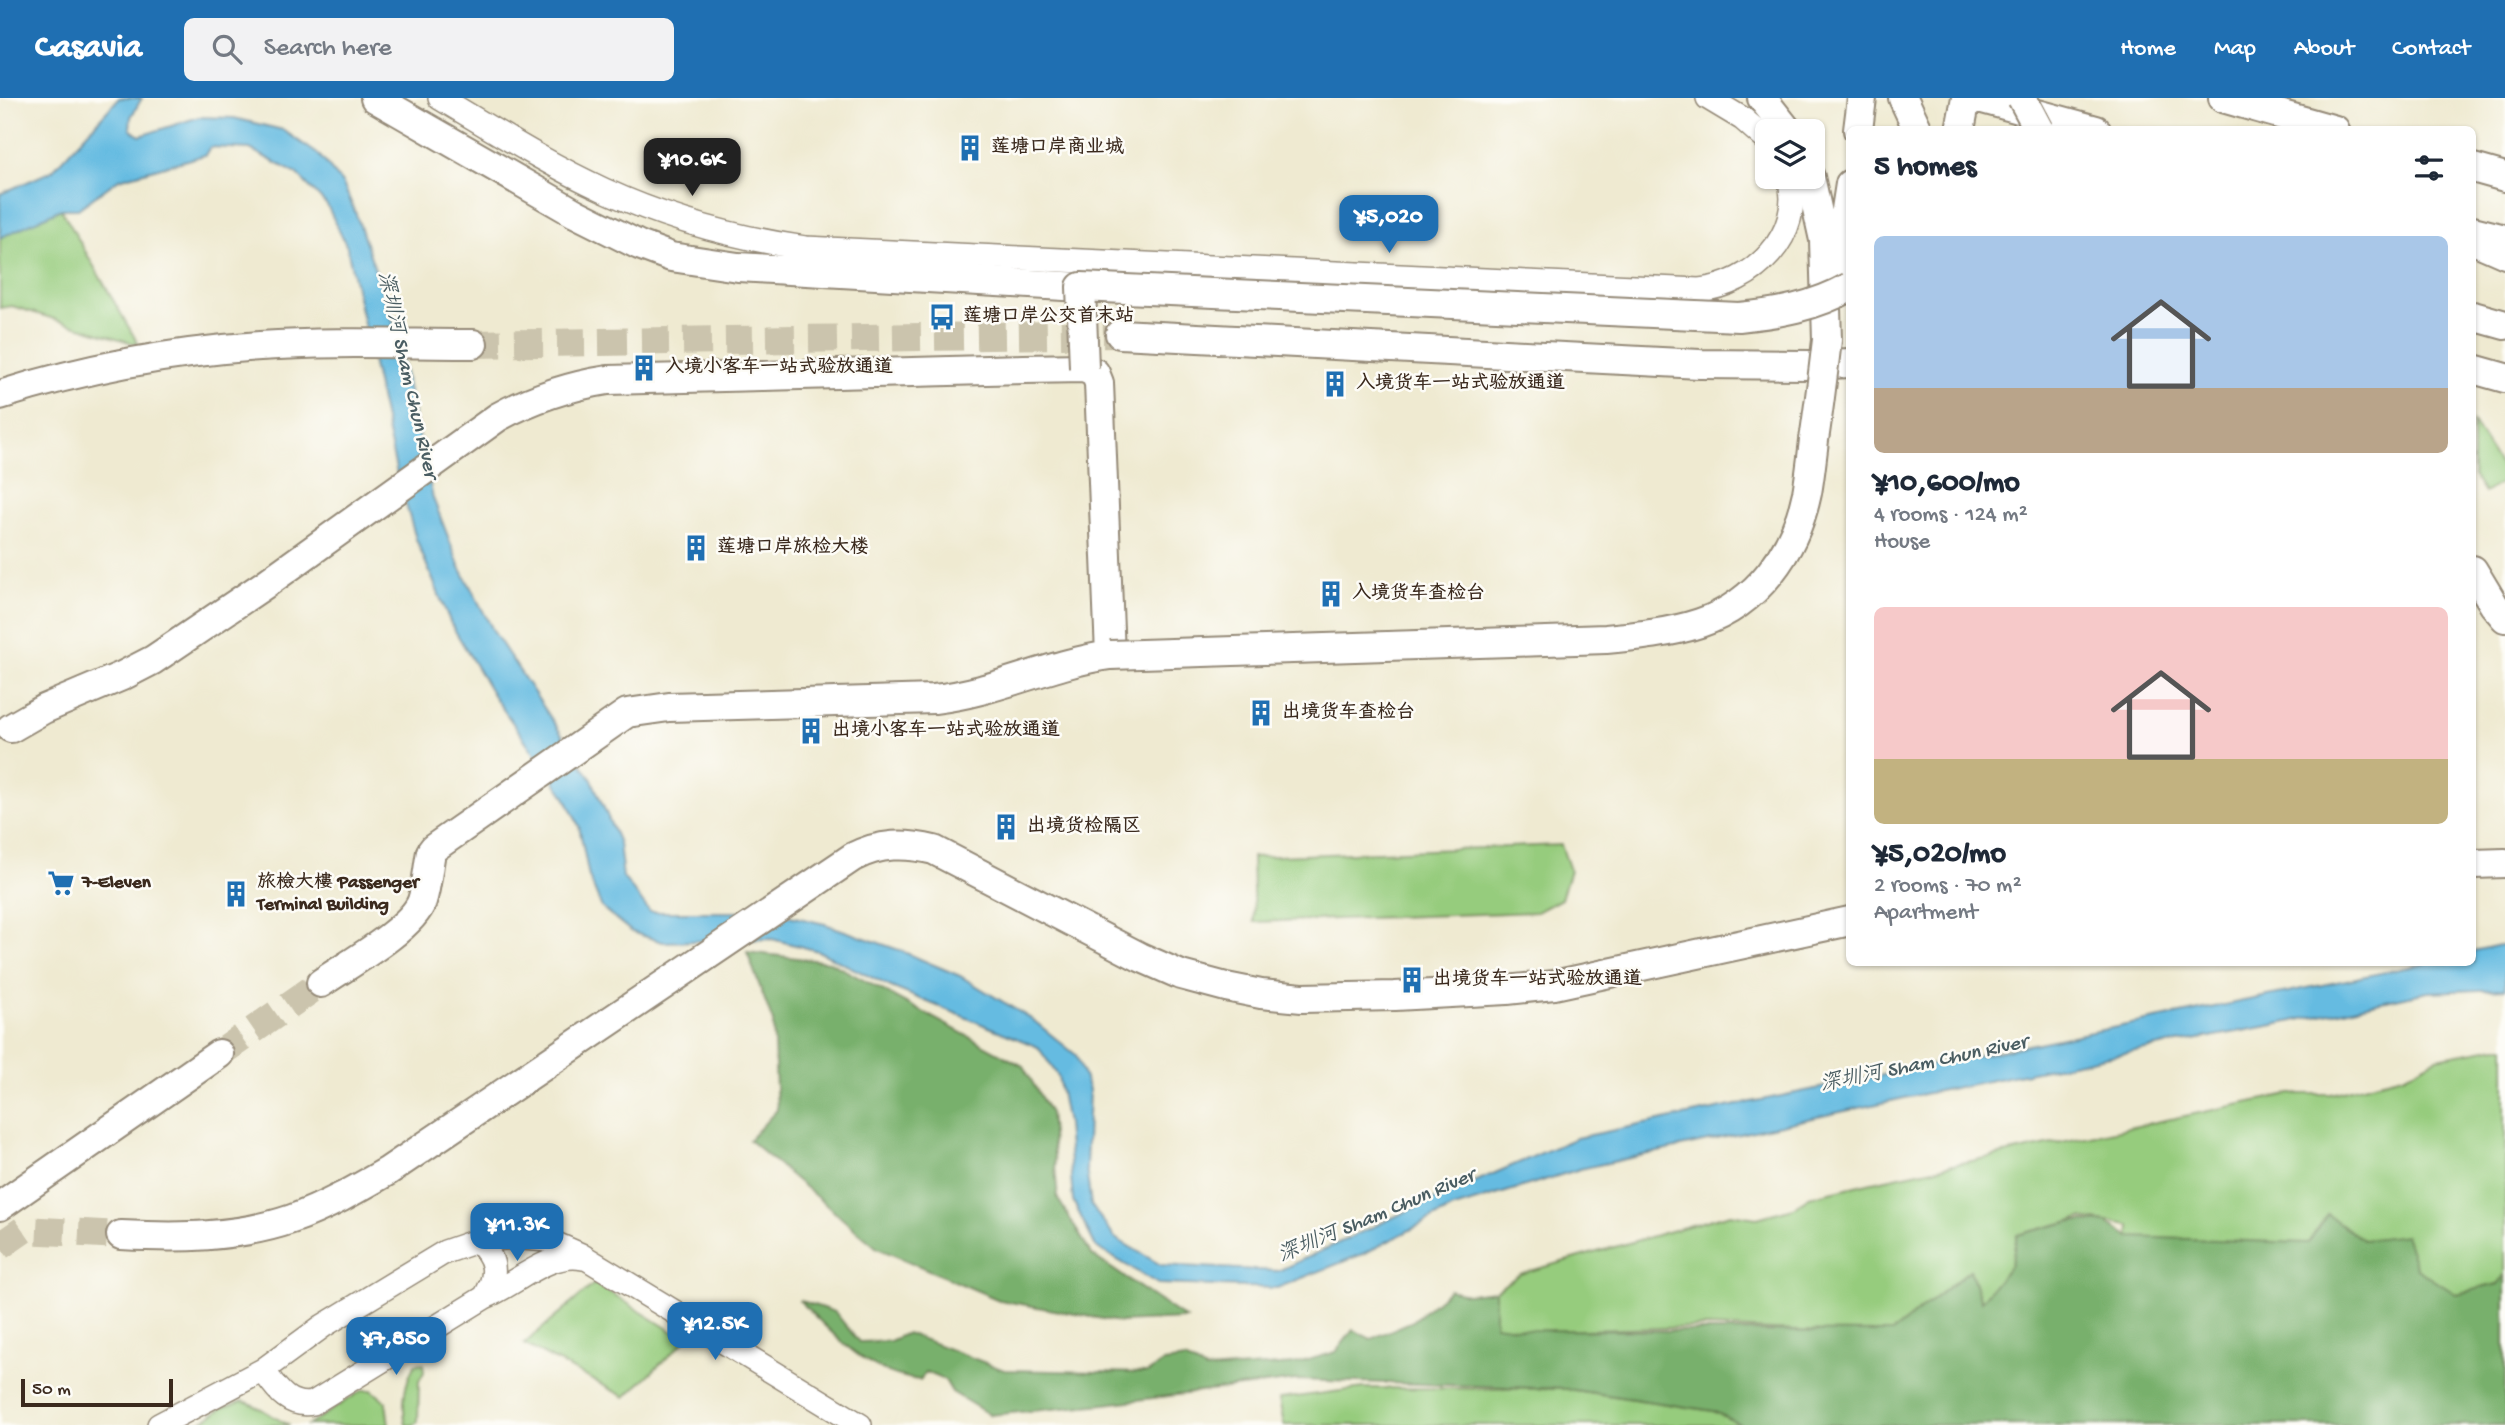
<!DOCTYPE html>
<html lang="en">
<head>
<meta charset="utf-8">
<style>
	:root { --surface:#fff; --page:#f2f2f3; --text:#1f2937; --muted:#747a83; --accent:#1f6fb2 }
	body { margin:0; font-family:"Gochi Hand","LXGW WenKai TC",sans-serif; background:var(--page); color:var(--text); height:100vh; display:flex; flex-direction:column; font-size:26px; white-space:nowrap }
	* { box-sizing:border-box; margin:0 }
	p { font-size:23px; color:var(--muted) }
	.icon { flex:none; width:38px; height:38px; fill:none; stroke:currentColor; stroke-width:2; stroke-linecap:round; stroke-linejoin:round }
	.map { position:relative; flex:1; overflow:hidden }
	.side { position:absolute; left:1846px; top:28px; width:630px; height:840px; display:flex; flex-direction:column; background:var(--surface); border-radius:10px; box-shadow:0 2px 5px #0004 }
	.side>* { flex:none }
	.controls { position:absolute; left:1755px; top:21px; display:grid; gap:14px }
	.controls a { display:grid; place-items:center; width:70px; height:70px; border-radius:10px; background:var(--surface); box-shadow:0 2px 5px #0004; font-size:35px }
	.scale { position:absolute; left:21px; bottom:18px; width:152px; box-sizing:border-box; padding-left:7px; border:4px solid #3b2a1e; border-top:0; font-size:19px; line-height:24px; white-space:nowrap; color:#3b2a1e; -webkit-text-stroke:5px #fdfcf7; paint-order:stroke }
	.price { position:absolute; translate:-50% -60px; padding:0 16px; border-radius:14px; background:var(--accent); color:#fff; font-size:23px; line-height:46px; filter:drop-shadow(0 2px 4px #0008) }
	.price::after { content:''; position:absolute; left:50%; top:42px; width:21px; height:16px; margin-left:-10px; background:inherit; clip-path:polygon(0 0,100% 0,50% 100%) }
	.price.on { background:#222; color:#fff }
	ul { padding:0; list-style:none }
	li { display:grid; align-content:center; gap:14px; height:371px; padding:0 28px }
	li span { display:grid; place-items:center; height:217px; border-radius:10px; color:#555 }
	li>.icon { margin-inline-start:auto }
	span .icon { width:126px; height:126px; fill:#fffc; stroke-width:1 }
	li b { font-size:30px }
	h2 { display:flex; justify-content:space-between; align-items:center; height:84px; padding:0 28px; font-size:30px }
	header { display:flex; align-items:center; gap:42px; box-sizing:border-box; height:98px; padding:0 35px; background:var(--accent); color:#fff }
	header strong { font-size:33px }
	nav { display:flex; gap:38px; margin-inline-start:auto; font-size:24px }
	.search { width:490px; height:63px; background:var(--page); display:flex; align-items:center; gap:18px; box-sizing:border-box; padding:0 24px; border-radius:10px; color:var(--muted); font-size:26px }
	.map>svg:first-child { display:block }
	.green { fill:#96cc7d; stroke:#687b4e; stroke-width:2 }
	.forest { fill:#78b06c; stroke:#5a6d45; stroke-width:2 }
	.water { fill:#65bbe1; stroke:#507280; stroke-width:2 }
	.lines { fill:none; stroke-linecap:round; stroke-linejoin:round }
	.highway-tunnel { stroke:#cbc4ad; stroke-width:28; stroke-dasharray:28 14; stroke-linecap:butt }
	.secondary-casing { stroke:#958a78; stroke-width:26 }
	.primary-casing { stroke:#958a78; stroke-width:28 }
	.highway-casing { stroke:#958a78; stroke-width:32 }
	.secondary { stroke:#fff; stroke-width:23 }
	.primary { stroke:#fff; stroke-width:24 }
	.highway { stroke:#fff; stroke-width:28 }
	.highway-bridge-casing { stroke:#958a78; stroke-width:32; stroke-linecap:butt }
	.highway-bridge { stroke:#fff; stroke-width:28 }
	.labels { text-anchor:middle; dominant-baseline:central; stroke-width:5; stroke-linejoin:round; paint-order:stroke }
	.poi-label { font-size:19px; font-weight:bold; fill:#3b2a1e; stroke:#fdfcf7; text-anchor:start }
	.water-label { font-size:21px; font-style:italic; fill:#4a5d62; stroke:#fdfcf7 }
</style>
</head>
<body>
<header>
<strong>Casavia</strong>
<div class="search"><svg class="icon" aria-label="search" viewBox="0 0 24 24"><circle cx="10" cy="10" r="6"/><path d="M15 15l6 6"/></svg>Search here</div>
<nav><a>Home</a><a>Map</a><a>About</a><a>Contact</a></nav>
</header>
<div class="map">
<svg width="2505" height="1327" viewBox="0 0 2505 1327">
	<rect width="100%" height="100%" fill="#fdfcf7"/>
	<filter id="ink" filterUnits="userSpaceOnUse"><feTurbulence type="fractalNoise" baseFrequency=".0143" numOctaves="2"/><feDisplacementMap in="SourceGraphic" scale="14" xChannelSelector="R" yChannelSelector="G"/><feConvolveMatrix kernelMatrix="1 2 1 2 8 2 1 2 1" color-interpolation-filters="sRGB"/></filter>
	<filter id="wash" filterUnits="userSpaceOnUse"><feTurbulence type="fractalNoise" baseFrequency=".00686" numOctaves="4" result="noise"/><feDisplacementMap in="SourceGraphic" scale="28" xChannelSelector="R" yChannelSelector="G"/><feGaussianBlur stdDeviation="1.57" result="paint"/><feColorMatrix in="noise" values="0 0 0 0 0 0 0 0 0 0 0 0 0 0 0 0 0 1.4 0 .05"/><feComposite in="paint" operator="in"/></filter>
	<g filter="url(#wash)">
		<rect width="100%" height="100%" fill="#efead1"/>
		<!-- green -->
		<path class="green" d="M61,111l78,136 -127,-39 -12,2v-72z
			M2473,325l32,50v7l-21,13 -11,-17z
			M1561,747l9,25 -9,29 -24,13 -283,10 -2,-65z
			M2497,949h8v240l-7,-3 -42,10 -148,-51 -179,1 1,-19 -49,-7 -64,17 -6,30 -30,37 -11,-32 -78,62h-70l-115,-5 -169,4 -49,-6 -8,-24 39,-27 210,-60 27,4 36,-10 16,-11 63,-15 417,-88h42l72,-18 34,-18z
			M595,1185l91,57 -61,57 -101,-53z
			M423,1265l1,9 -5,9 -1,41 -5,3h-7c-5,-21 -1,-43 9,-61z
			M1364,1290l203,1 146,22 29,14h-458l-5,-26z
			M363,1292h9l14,12 3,23h-81z
			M243,1303c18,4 30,18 47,24h-94l28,-18z"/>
		<!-- forest -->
		<path class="forest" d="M747,854l83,10 193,104 27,47 8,86 34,56 94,64 -67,3 -120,-22 -122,-52 -128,-108 28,-30 -4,-88z
			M2327,1116l36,26 42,-5 12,34 39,25 42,-10 7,-9v150h-763l-29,-14 -146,-22 -271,-9 -191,24 -115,11 -38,-23 -7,-12 -19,-8 -6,8c-52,-5 -86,-45 -121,-80l36,12 24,30 31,-1 17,-8 97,37 143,3 17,-11 21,-3 21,11 88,-6 42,-12 17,-22 18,9 42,-18 36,-31 19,4 27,-3v34l37,5 360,2 78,-62 11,31 30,-36 6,-30 55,-14 34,1 24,15 178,6z"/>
		<!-- water -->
		<path class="water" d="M119,0h23l-11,19 -1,12 10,7 59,-19 35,1 49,12 36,25 24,29 13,30 38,111 39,173 26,67 36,69 97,146 27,63 4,34 27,35h123l52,12 74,26 61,26 73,44 43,35 13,35 -3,78 5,37 24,33 46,27 117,6 127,-59 171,-74 853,-175 44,-1v-11l27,-6h5v44l-77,3 -154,33 -134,25 -231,47 -329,72 -129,40 -86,44 -88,35 -119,-4 -62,-37 -23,-46 -6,-77 -9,-48 -20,-29 -147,-60 -73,-36 -46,-12 -110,3 -30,-10 -30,-24 -13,-31 -10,-51 -15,-31 -69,-97 -44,-74 -35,-85 -19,-65 -50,-227 -20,-42 -30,-31 -47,-25 -40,-2 -5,8 -86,24 -41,30h-17l-61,29v-44l52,-23z"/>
	</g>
	<g filter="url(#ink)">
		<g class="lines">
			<!-- highway-tunnel -->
			<path class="highway-tunnel" d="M473,246l647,-10
				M219,956l102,-71
				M0,1148l23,-16 98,5"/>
			<!-- secondary casing -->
			<g class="secondary-casing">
				<path id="secondary" d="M440,0c54,32 107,66 164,92 63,29 133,48 201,58l894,42c54,-5 106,-55 90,-113
					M1708,0l35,21 25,22
					M477,1143c20,17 21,34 8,56
					M263,1272c13,18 25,38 50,33l172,-106c31,-13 64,-46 98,-39
					M159,1327l104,-55 60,-44 122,-74 32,-11 35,-4 35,3 34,15 279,170"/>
			</g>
			<!-- primary casing -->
			<g class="primary-casing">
				<path id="primary" d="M2473,144l32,14"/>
			</g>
			<!-- highway casing -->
			<g class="highway-casing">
				<path id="highway" d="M375,0l200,115 64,32 32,12 67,10 343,20
					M1762,0l26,33
					M1903,0l15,32
					M1979,0l117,32
					M2223,0l112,32
					M1858,32l4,-32
					M1960,32l6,-32
					M2473,70l32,9
					M1810,79l14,63 3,100
					M2473,133l32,8
					M1837,170l13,-84
					M2473,218l32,9
					M1120,236l580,30 111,1 39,-2
					M2473,271l32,9
					M0,297c85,-27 172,-43 260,-49 71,-5 143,-2 213,-2
					M2473,472l21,35 11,13
					M11,630l33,-19 78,-33 31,-16 111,-75 234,-168c35,-19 71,-31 110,-37l416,-11 60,-1 11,5 4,10 11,272c-62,9 -114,37 -176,44l-265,8 -42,6 -193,135 -3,4c-3,15 -4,33 -9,49 -10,28 -75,64 -101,82
					M2473,766l32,-1
					M0,1108l219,-152
					M121,1137c57,3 116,3 171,-16 34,-12 65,-30 96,-48l465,-314c27,-14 52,-14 81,-7l206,107 41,18 45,12 35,7 41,4 93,-2 112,-6 47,-5 296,-64"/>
			</g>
			<!-- secondary -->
			<use href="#secondary" class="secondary"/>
			<!-- primary -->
			<use href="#primary" class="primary"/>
			<!-- highway -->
			<use href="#highway" class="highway"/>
			<!-- highway-bridge casing -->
			<g class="highway-bridge-casing">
				<path id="highway-bridge" d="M2022,0l17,32
					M1084,270l-3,-81 658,30c40,-4 75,-10 111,-30
					M1110,557l496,-16c32,-3 64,-6 94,-16 57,-19 95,-72 107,-130 3,-17 5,-35 7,-53 5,-33 9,-66 13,-100"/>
			</g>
			<!-- highway-bridge -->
			<use href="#highway-bridge" class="highway-bridge"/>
		</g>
	</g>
	<!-- icons -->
	<defs>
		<g id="building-bare" transform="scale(2.1)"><path d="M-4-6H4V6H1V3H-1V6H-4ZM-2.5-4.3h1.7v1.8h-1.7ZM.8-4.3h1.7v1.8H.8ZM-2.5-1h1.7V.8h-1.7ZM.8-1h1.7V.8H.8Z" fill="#1f6fb2" stroke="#fdfcf7" stroke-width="2.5" paint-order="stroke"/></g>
		<g id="bus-bare" transform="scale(2.1)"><path d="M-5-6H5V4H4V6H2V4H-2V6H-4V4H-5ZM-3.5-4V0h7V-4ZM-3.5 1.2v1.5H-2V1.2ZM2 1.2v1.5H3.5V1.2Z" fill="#1f6fb2" stroke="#fdfcf7" stroke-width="2.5" paint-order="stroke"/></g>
		<g id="supermarket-bare" transform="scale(2.1)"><path d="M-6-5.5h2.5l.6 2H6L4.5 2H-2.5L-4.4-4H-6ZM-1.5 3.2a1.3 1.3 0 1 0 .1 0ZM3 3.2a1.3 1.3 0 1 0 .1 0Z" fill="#1f6fb2" stroke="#fdfcf7" stroke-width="2.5" paint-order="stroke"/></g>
	</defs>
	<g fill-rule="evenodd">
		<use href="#building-bare" x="970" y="50"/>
		<use href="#bus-bare" x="942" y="219"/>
		<use href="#building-bare" x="644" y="270"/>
		<use href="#building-bare" x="1335" y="286"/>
		<use href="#building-bare" x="696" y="450"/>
		<use href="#building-bare" x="1331" y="496"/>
		<use href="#building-bare" x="1261" y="615"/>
		<use href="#building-bare" x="811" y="633"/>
		<use href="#building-bare" x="1006" y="729"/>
		<use href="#supermarket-bare" x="61" y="785"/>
		<use href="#building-bare" x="236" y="796"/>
		<use href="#building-bare" x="1412" y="882"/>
	</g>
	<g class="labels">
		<!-- poi labels -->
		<g class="poi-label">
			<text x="991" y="50">莲塘口岸商业城</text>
			<text x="963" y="219">莲塘口岸公交首末站</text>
			<text x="665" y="270">入境小客车一站式验放通道</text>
			<text x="1356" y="286">入境货车一站式验放通道</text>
			<text x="717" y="450">莲塘口岸旅检大楼</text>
			<text x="1352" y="496">入境货车查检台</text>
			<text x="1282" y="615">出境货车查检台</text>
			<text x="832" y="633">出境小客车一站式验放通道</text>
			<text x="1027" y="729">出境货检隔区</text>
			<text x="82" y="785">7-Eleven</text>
			<text x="257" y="785">旅檢大樓 Passenger<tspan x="257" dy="22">Terminal Building</tspan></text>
			<text x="1433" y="882">出境货车一站式验放通道</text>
		</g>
		<!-- water labels -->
		<g class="water-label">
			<text transform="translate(406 277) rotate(77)">深圳河 Sham Chun River</text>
			<text transform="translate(1924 967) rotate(-12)">深圳河 Sham Chun River</text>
			<text transform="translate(1377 1119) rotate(-23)">深圳河 Sham Chun River</text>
		</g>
	</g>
</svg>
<div class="controls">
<a><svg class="icon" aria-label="layers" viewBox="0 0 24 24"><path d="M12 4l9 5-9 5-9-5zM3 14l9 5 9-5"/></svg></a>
</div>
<div class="scale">50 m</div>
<b class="price on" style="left:692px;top:100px">¥10.6K</b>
<b class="price" style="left:1389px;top:157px">¥5,020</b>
<b class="price" style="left:517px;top:1165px">¥11.3K</b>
<b class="price" style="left:715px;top:1264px">¥12.5K</b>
<b class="price" style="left:396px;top:1279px">¥7,850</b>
<section class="side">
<h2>5 homes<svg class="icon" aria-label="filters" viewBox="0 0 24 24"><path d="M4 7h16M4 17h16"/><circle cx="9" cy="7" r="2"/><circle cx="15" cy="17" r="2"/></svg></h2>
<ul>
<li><span style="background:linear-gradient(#a9c7e8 70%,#b9a48a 0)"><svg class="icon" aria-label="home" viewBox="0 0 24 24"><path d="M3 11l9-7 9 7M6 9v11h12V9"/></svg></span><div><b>¥10,600/mo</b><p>4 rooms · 124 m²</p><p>House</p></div></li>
<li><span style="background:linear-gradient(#f6c9c9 70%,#c2b280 0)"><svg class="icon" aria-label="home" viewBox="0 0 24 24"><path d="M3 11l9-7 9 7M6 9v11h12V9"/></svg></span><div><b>¥5,020/mo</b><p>2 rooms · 70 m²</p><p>Apartment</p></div></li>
</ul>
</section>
</div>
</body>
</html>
